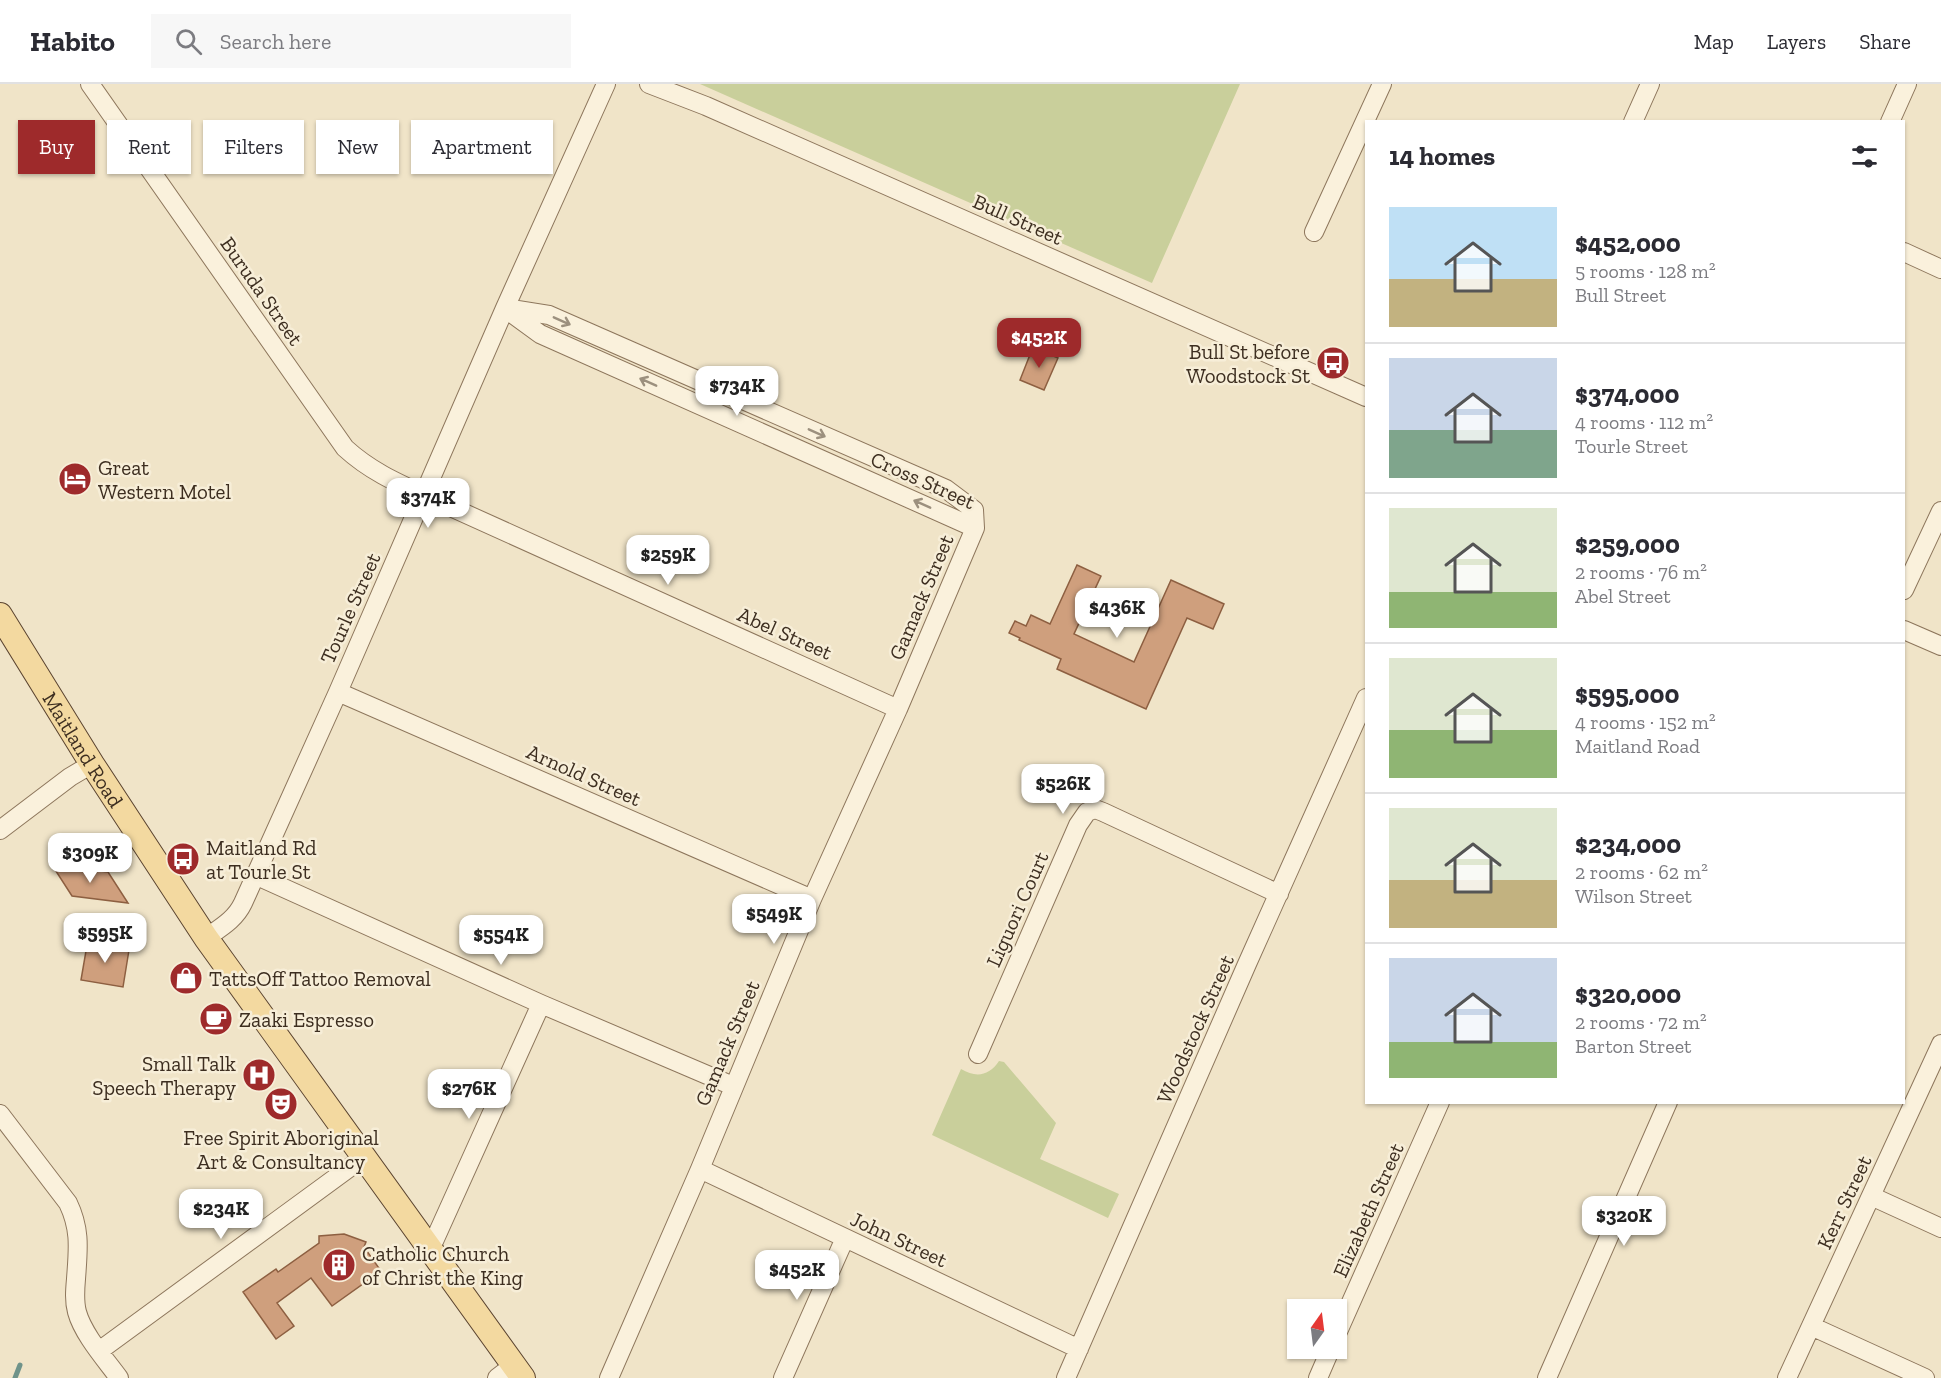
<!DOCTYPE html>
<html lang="en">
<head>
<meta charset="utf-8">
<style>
	:root { --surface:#fff; --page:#f7f7f7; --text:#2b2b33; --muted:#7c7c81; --line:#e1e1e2; --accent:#9e2a2b }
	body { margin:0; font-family:"Zilla Slab",serif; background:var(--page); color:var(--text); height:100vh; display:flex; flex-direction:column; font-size:22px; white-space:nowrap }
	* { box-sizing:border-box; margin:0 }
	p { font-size:20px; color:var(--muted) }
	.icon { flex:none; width:33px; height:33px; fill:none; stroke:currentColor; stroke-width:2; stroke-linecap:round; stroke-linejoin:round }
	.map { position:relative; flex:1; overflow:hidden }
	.panel { position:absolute; left:1365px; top:36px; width:540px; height:984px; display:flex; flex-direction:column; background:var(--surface); border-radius:0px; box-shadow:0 2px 4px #0004 }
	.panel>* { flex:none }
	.guide { position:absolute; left:18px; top:36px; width:570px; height:54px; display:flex; gap:12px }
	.needle { width:39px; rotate:14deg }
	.fabs { position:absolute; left:1287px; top:1215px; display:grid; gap:12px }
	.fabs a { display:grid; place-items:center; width:60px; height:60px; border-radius:0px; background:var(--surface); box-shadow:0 2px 4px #0004; font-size:30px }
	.price { position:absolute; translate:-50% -51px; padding:0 14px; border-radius:12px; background:#fff; color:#222; font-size:20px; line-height:39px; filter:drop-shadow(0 2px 3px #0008) }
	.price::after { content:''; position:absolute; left:50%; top:36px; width:18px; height:14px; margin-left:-9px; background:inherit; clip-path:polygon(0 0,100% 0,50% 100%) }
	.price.on { background:var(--accent); color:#fff }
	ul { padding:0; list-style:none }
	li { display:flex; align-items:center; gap:18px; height:150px; padding:0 24px }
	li+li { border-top:2px solid var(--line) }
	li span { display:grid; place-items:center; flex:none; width:168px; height:120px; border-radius:0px; color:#555 }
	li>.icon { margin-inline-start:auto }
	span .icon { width:72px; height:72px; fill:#fffc; stroke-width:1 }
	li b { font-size:26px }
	h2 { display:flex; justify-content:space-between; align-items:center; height:72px; padding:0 24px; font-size:26px }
	.tag { padding:0 21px; border-radius:0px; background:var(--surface); box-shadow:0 2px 4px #0004; font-size:21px; line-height:54px }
	.tag.on { background:var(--accent); color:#fff }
	header { display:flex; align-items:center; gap:36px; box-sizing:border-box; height:84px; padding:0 30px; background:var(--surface); border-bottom:2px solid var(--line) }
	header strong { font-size:28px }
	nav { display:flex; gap:33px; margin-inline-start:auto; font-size:21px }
	.search { width:420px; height:54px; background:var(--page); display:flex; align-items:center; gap:15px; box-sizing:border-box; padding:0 21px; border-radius:0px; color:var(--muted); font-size:22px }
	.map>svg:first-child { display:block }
	.green { fill:#c9cf9b }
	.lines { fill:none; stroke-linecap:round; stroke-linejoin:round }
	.stream { stroke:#6f938a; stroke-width:5 }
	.building { fill:#cf9f7d; stroke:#8d5f41; stroke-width:1.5 }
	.minor-casing { stroke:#8d765c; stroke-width:20 }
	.major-casing { stroke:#5b4430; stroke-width:26 }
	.minor { stroke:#faf1dc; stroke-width:18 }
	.major { stroke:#f3d9a0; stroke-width:24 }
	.oneway { stroke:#9c907e }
	.labels { text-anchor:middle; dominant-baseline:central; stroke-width:5; stroke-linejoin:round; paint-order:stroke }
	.street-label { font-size:21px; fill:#3d2e20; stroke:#f7eed8 }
	.poi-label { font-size:21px; fill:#3d2e20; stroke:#f7eed8; text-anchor:start }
</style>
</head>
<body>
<header>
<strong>Habito</strong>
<div class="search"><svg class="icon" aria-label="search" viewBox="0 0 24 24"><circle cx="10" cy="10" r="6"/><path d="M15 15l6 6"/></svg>Search here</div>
<nav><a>Map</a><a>Layers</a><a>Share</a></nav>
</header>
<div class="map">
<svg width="1941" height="1294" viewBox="0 0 1941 1294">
	<rect width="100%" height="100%" fill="#f0e4c8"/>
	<!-- green -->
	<path class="green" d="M700,0h540l-88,199z
		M999,977l5,1 52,61 -16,36 79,35 -11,24 -176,-83 29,-66c15,9 28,7 38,-8z"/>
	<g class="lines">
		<!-- stream -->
		<path class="stream" d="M15,1294l5,-13"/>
	</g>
	<!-- building -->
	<path class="building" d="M1033,263l25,11 -14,32 -24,-10z
		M1077,481l24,11 -27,58 60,28 37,-82 53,24 -11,25 -26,-11 -41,91 -89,-40 4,-10 -42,-19 1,-2 -11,-5 6,-12 11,5 5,-11 19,9z
		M52,781l56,7 20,31 -56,-7z
		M93,857l29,5v3l7,1 -6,37 -42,-7 6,-35 6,1z
		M344,1150l22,8 -2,5 17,24 -49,35 -21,-28 -34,25 17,23 -18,13 -33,-47 33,-23 2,3 41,-29v-7z"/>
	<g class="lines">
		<!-- minor casing -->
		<g class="minor-casing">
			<path id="minor" d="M90,0l255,364c24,22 50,34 79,47l474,214
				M649,0l57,22 660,291
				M1633,38l17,-38
				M1890,38l17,-38
				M1314,148l68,-148
				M1904,168l37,17
				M505,224l44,7 397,174 28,21 1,18 -77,181 -86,190 -112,270 -91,209
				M507,226l33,24 435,194
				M1904,506l37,-79
				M1904,546l37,16
				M338,608l474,207
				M0,746l70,-53 22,-13
				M255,791l286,129 192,82
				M206,854c14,-10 29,-18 37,-35l95,-211 167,-384 101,-224
				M978,970l100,-229 9,-13 8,-3 8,3 176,82
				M0,1030l68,89c13,27 10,47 8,76 -1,11 -2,22 1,33 6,22 28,47 42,66
				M700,1085l379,180
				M1871,1112l70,32
				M430,1166l111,-246
				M1811,1242l114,52
				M1336,1252l104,-234
				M99,1267l265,-194
				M497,1294l17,-13
				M783,1294l62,-140
				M1066,1294l181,-414 119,-266
				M1318,1294l13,-30
				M1547,1294l121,-276
				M1787,1294l154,-334"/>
		</g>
		<!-- major casing -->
		<g class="major-casing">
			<g id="major">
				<path id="s1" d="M0,531l92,149 114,174 317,440"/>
			</g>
		</g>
		<!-- minor -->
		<use href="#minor" class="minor"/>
		<!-- major -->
		<use href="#major" class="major"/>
	</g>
	<!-- one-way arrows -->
	<defs><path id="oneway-shaft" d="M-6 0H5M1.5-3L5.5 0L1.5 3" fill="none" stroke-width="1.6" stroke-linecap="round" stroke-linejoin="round" transform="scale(1.5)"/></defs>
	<g class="oneway">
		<use href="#oneway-shaft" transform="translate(562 237) rotate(24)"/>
		<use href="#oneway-shaft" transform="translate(648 298) rotate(-156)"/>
		<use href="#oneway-shaft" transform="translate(817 349) rotate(24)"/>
		<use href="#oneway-shaft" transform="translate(922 420) rotate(-156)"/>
	</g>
	<!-- icons -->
	<defs>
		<g id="bus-disc" transform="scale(1.725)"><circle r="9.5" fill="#9e2a2b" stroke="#f7eed8"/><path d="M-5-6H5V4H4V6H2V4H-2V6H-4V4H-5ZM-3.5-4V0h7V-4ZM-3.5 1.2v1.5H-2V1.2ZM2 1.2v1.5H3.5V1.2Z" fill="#fff"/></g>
		<g id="hotel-disc" transform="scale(1.725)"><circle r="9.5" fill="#9e2a2b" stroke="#f7eed8"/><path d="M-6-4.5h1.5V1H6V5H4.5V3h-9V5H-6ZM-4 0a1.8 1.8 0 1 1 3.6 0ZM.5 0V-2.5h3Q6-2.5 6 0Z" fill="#fff"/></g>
		<g id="shop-disc" transform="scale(1.725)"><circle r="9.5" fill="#9e2a2b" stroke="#f7eed8"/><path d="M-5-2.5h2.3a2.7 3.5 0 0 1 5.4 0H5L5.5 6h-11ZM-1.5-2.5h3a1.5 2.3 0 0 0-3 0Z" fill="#fff"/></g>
		<g id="cafe-disc" transform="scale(1.725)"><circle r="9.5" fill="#9e2a2b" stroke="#f7eed8"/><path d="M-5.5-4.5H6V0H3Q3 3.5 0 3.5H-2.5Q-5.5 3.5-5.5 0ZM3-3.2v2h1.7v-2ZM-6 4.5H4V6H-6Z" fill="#fff"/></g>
		<g id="hospital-disc" transform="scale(1.725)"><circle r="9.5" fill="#9e2a2b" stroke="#f7eed8"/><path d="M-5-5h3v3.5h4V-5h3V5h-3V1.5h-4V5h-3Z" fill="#fff"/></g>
		<g id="theatre-disc" transform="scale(1.725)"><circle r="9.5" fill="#9e2a2b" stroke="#f7eed8"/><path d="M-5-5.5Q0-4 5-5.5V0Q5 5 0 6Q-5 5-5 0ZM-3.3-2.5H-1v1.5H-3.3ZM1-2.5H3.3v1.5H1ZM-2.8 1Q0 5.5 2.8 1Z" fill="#fff"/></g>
		<g id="building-disc" transform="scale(1.725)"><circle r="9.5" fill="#9e2a2b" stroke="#f7eed8"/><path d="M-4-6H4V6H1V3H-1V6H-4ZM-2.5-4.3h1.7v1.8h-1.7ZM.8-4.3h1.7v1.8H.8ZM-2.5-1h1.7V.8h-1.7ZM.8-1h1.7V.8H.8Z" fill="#fff"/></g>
	</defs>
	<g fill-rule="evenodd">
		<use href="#bus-disc" x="1333" y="279"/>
		<use href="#hotel-disc" x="75" y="395"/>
		<use href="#bus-disc" x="183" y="775"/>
		<use href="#shop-disc" x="186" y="894"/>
		<use href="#cafe-disc" x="216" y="935"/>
		<use href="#hospital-disc" x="259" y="991"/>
		<use href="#theatre-disc" x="281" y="1020"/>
		<use href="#building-disc" x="339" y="1181"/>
	</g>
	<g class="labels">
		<!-- street labels -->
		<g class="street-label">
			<text transform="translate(1018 135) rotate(24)">Bull Street</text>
			<text transform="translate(262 207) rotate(55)">Buruda Street</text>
			<text transform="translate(923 396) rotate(24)">Cross Street</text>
			<text transform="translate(921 513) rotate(-67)">Gamack Street</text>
			<text transform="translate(350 524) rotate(-66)">Tourle Street</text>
			<text transform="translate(785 549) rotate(24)">Abel Street</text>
			<text stroke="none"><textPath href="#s1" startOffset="158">Maitland Road</textPath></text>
			<text transform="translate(584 691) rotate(24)">Arnold Street</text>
			<text transform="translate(1017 825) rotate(-66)">Liguori Court</text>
			<text transform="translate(1195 945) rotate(-66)">Woodstock Street</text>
			<text transform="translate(727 959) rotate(-67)">Gamack Street</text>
			<text transform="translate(1844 1118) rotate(-65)">Kerr Street</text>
			<text transform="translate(1368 1126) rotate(-66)">Elizabeth Street</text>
			<text transform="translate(899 1155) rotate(25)">John Street</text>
		</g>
		<!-- poi labels -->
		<g class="poi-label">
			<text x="1310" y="267" text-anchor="end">Bull St before<tspan x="1310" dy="24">Woodstock St</tspan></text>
			<text x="98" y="383">Great<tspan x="98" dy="24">Western Motel</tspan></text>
			<text x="206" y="763">Maitland Rd<tspan x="206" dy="24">at Tourle St</tspan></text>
			<text x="209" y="894">TattsOff Tattoo Removal</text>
			<text x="239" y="935">Zaaki Espresso</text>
			<text x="236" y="979" text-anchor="end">Small Talk<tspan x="236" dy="24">Speech Therapy</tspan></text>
			<text x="281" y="1053" text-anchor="middle">Free Spirit Aboriginal<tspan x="281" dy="24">Art &amp; Consultancy</tspan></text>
			<text x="362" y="1169">Catholic Church<tspan x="362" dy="24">of Christ the King</tspan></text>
		</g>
	</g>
</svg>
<div class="fabs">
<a><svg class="needle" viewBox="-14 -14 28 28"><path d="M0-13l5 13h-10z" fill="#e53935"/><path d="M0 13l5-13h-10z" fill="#7c7c81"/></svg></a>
</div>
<b class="price on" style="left:1039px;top:285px">$452K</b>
<b class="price" style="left:737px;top:333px">$734K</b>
<b class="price" style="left:428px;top:445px">$374K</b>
<b class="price" style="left:668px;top:502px">$259K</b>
<b class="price" style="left:1117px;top:555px">$436K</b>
<b class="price" style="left:1063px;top:731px">$526K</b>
<b class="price" style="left:90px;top:800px">$309K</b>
<b class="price" style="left:774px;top:861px">$549K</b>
<b class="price" style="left:105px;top:880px">$595K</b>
<b class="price" style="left:501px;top:882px">$554K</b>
<b class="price" style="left:469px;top:1036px">$276K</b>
<b class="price" style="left:221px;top:1156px">$234K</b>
<b class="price" style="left:1624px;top:1163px">$320K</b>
<b class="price" style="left:797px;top:1217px">$452K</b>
<div class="guide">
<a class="tag on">Buy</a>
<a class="tag">Rent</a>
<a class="tag">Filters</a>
<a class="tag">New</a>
<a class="tag">Apartment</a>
</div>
<section class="panel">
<h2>14 homes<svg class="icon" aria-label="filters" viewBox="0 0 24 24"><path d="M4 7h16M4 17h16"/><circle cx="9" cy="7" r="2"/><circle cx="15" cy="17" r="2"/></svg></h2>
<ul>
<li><span style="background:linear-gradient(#bfe0f5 60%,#c2b280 0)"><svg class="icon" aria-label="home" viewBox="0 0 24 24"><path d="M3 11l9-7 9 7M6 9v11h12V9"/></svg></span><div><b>$452,000</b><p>5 rooms · 128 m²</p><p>Bull Street</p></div></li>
<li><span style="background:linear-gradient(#c9d6e8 60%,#7fa58c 0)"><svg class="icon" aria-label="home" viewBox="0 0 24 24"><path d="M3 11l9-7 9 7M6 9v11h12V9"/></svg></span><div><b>$374,000</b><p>4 rooms · 112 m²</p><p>Tourle Street</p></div></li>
<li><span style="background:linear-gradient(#dfe7d0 70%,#8fb573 0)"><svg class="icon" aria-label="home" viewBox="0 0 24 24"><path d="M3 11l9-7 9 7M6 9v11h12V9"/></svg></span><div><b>$259,000</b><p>2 rooms · 76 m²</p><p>Abel Street</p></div></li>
<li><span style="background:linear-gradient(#dfe7d0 60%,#8fb573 0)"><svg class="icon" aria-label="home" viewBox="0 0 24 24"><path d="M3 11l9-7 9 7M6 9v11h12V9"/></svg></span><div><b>$595,000</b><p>4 rooms · 152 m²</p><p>Maitland Road</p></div></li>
<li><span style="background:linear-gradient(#dfe7d0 60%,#c2b280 0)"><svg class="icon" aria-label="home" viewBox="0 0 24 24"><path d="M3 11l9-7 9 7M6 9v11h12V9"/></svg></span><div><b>$234,000</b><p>2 rooms · 62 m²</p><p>Wilson Street</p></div></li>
<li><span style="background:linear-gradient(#c9d6e8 70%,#8fb573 0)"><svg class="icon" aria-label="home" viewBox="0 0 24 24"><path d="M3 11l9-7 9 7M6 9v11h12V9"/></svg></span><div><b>$320,000</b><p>2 rooms · 72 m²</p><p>Barton Street</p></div></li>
</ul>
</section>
</div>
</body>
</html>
